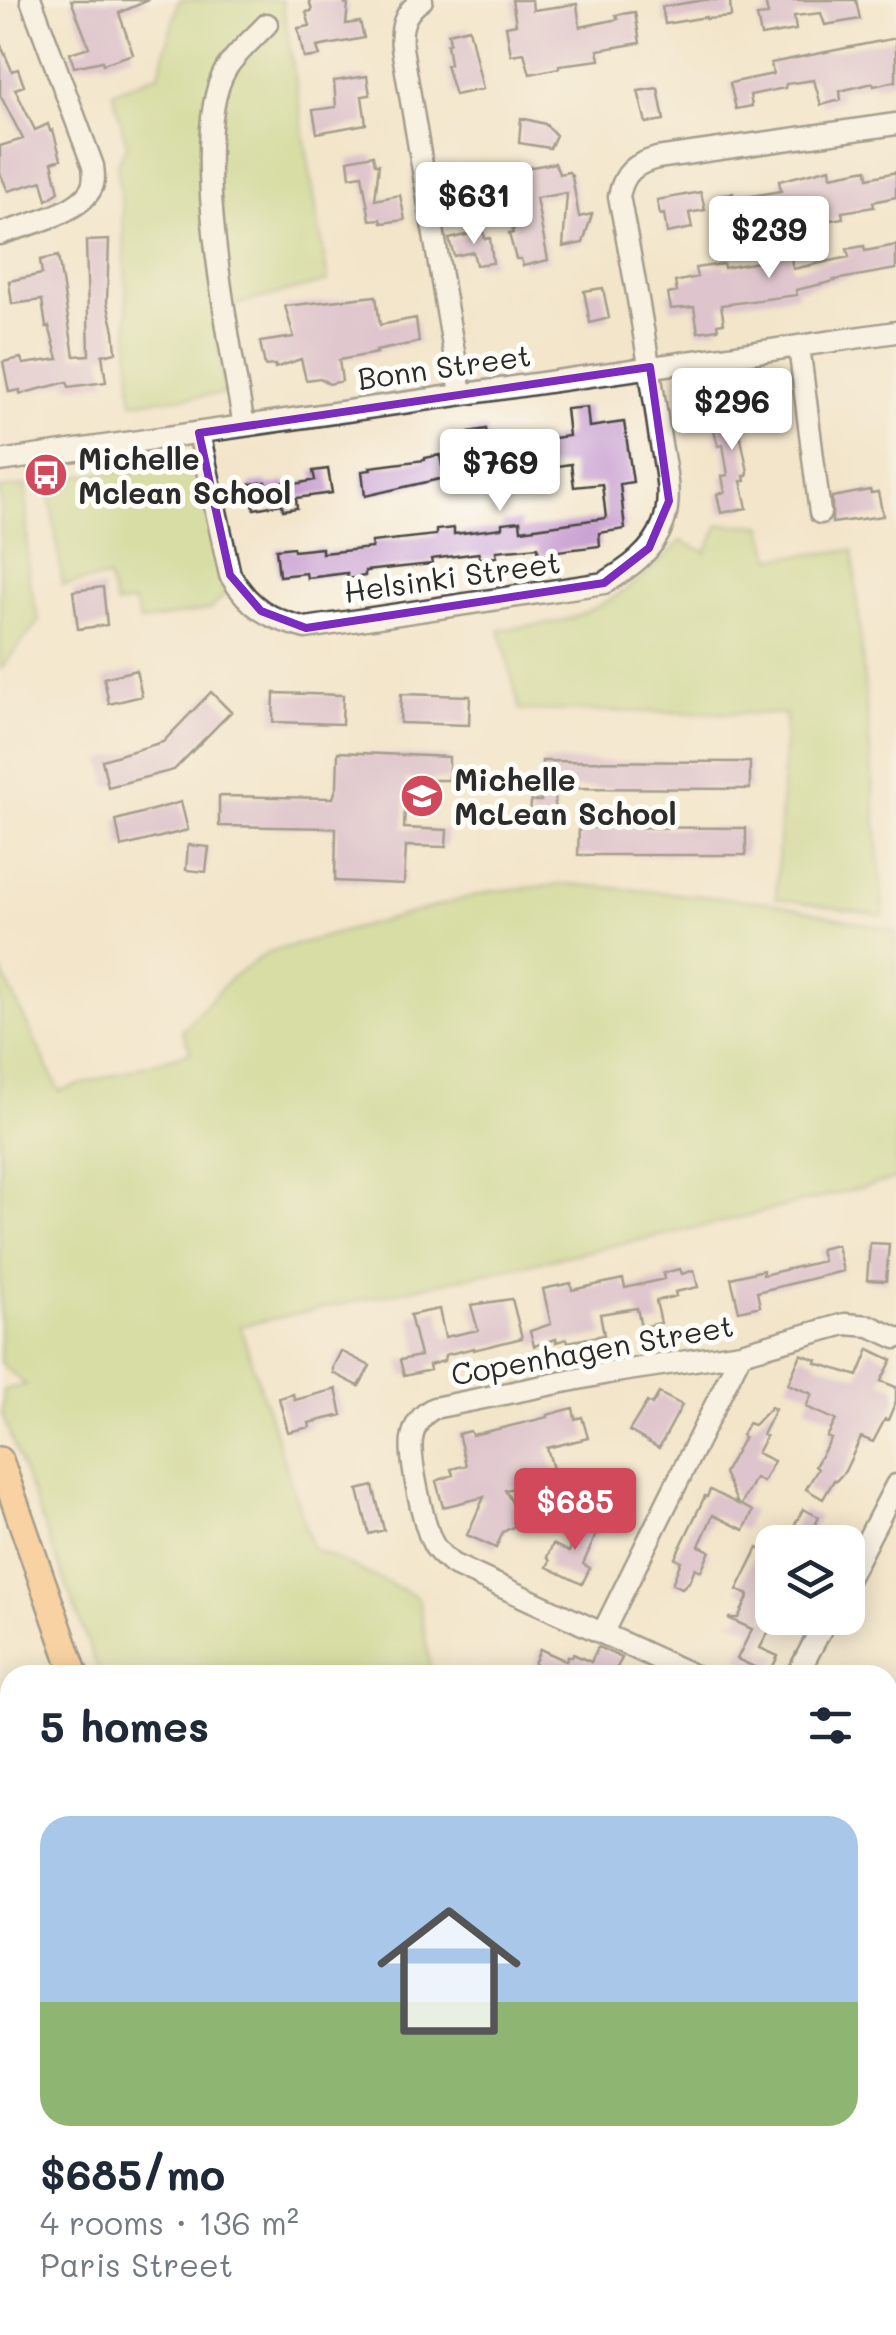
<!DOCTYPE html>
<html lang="en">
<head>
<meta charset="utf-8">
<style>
	:root { --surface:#fff; --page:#f2f2f3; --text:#1f2937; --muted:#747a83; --accent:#d1495b }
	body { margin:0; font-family:Mali,sans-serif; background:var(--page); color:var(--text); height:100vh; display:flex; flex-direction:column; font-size:38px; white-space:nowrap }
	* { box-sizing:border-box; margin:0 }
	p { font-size:32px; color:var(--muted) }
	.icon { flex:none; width:55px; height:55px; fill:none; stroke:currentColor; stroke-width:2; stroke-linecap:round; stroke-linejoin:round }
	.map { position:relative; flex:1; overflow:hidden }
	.side { position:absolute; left:0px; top:1665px; width:898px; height:670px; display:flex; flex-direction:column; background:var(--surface); border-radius:30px 30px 0 0; box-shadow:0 5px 25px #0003 }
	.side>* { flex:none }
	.tools { position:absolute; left:755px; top:1525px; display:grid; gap:20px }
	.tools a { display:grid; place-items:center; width:110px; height:110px; border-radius:20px; background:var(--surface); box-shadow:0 5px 25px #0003; font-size:50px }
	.price { position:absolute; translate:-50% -85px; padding:0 22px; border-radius:10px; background:#fff; color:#222; font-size:32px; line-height:65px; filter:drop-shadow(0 2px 5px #0008) }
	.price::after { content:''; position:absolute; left:50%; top:60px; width:30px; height:22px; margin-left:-15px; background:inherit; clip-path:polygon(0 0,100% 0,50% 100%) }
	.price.selected { background:var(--accent); color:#fff }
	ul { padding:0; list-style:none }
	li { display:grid; align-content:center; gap:20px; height:530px; padding:0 40px }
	li span { display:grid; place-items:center; height:310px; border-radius:30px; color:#555 }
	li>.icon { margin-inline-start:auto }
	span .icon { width:180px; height:180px; fill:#fffc; stroke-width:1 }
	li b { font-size:42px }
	h2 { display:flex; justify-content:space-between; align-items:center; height:120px; padding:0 40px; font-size:42px }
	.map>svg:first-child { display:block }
	.green { fill:#b8d379; stroke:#727f52; stroke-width:2.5 }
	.building { fill:#c69bcf }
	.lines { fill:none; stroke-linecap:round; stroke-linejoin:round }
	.minor-casing { stroke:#494743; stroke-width:25 }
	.major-casing { stroke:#494743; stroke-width:30 }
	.minor { stroke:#fff; stroke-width:20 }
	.major { stroke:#febb71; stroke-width:25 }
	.marked { fill:none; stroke:#7b2cbf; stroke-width:8; stroke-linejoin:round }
	.labels { text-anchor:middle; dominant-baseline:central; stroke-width:10; stroke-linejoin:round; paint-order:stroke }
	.street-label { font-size:30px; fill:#2b2b2b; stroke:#fdfcf7 }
	.poi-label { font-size:30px; font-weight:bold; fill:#2b2b2b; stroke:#fdfcf7; text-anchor:start }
</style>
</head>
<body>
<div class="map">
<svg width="896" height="2335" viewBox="0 0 896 2335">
	<rect width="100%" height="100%" fill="#fdfcf7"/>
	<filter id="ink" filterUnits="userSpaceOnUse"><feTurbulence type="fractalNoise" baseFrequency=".01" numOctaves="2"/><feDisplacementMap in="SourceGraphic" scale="20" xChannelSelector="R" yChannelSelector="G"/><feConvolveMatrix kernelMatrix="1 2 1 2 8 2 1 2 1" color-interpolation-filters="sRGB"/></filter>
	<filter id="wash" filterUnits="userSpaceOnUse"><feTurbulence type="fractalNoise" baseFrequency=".0048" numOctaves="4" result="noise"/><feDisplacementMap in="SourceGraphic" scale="40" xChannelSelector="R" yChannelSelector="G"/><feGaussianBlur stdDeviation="2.25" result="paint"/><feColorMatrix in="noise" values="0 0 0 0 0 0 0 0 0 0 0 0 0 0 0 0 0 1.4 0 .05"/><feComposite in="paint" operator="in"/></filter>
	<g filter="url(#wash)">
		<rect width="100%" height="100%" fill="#f3e5cb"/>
		<!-- green -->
		<path class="green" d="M179,0h103l46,281 -86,22 -29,11 12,80 -93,8 -10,-196 -5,-42 10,-18 -14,-54 46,-18z
			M164,454c10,3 23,6 30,14 11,12 26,105 30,127l-13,14 -71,13 -6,-20 -18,3 -8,-27 -45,7 -15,-105 88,-11 1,-9z
			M26,486l2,90 11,45 -39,49v-181z
			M719,525h43l10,33 81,-8 31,366 -108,-18 10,-184 -266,-4 -20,-80c23,-4 50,-4 71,-12 44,-15 79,-45 110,-77l25,11z
			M570,884l197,18 129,29v248l-182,45 -474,102 72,222 106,49 14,78h-332l-98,-261 2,-24 22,-5 -26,-22v-395l59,123 132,-39 -9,-22 49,-52 38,-26 223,-61z
			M271,2325h468l71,10h-537z"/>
		<g id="blocks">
			<!-- building -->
			<path class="building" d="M71,0h78l-30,13 14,41 -30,10 -1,-3 -28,6 -4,-14 19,-6z
				M309,0h35l1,4 3,1 -2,19 14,-2 4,16 -47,9 3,9 -16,2 -6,-30 12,-2 -4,-14 6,-1z
				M512,0h20l1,10 44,-6 3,23 38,-8 -2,-4 19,-3 5,31 -42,7 2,10 -41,5v3l-29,6 -6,-21 -13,2 -5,-29 10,-2z
				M704,0h26l1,17 -25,2v-2l-41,7 -3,-17z
				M765,0h91l4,19 -35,6 -4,-12 -27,3 2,14 -35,6 -4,-20 11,-1z
				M469,28l14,61 -28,6 -9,-30 4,-1 -3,-20 3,-2 -2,-9z
				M896,38v43l-22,5 -1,-3 -33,8 1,9 -20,5 -7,-25 -28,4 -1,4 -35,7 2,11 -16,3 -6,-26 43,-9 -2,-11z
				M0,43l12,28 6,-2 6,17 -9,3 20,41 13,-6 2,7 3,-1 8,29 -9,3 7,30 -12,8 -5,-19 -34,10 -8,-18v-27l23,-7 -23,-44z
				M367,76l3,19 -8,1 4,28 -49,9 -4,-23 23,-3 -2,-26z
				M658,88l6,32 -18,3 -8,-32z
				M521,118l24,6 11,11 -6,13 -31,-5z
				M373,155l2,9h4l-4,36 25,-5 5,25 -23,3 -1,-4 -11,1 -8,-45 -12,2 -2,-17z
				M555,163l4,11 10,-2 3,4 7,41 13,-3 -9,29 -20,4 4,-54 -31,5 12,62 -25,6 -2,-7h-5l-7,-25 4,-1 -1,-3 2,-1 -5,-28 -38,6 -5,-19 39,-7 -2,-9z
				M830,168l1,8 36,-7 1,9 28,-6v25l-23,5 1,5 -32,5 1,6 -25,4 -3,-22 -42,8 3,19 -26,5 -2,-12 -28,6 -5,-29 18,-4 1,6 47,-8 -2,-10z
				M701,192l4,18 -16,3 3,15 -25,5 -3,-19 -4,1 -3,-15z
				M483,231l2,8 5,-1 3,25 -17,2 -3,-13 -19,4 -5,-17z
				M109,240l-2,62 7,29 2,21 -14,3 4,27 -37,5 -2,-5 -47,12v-4l-11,2 -6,-30 18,-4 2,6 35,-5 -9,-33 -3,1 -4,-27 -30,4 -3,-23 33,-7 -2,-14 18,-4 16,100 15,-1 -3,-114z
				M896,245v24l-62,11 1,1 -39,9 1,5 -76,10 3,18 -7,1 1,5 -20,3 -4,-25 -23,2 -3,-15 9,-2 -2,-10 22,-5 -2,-9 28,-4 1,4 46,-8 -1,-4 21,-3 3,16 56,-12 -2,-8 17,-3 1,5z
				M603,288l6,30 -19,5 -6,-32z
				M376,296l4,29 36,-7 3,24 -43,9 1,2 -38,7 3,21 -13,3 -9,-6 -14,2 -5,-21 -26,9v-3l-10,1 -5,-24 34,-5 -9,-31z
				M743,395l4,22 -10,2 11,53 -1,4h-3l1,5h-4l6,27 -26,5 -4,-19 8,-2 -3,-16 6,-1 -5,-30 -5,1 -4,-16 6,-1 -5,-20h5l-2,-9z
				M587,407l2,20 35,-5 9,60 -13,2 5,45 -26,4 1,13 -43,5v3l-18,2 -1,-9 -42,4 1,6 -18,2v-6l-48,6 1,5 -67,7v5l-17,3 -1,-6 -40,5 -1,-5 -27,3 -3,-27 17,-2 1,4 28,-3v5l50,-5 -1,-6 65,-7v-5l18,-2v6l48,-6v-5l18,-2 1,9 85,-12 -4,-34 -28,3 -3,-23 -33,5 -4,-15 12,-2 -2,-10 9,-1v-3l16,-2 -3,-27z
				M486,429l3,18 17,-3v3l7,-2 4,24 -26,4 2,15 -16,3 -10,-54 2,-1v-4z
				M440,455l4,23 -79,18 -3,-25 9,-1 -1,-3 55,-7v-2z
				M328,469l4,24 -36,5 1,10 -14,2 -1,-6 -28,5 -4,-25 16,-2 1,4 19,-4v4l29,-6 -2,-9z
				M870,490l1,3 7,-1 5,24 -51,7v-26z
				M103,587l4,38 -29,4 -5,-38z
				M136,670l6,26 -33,8 -5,-26z
				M211,692l20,20 -57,58 -66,17 -6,-27 61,-18z
				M274,693l69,2 -1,29 -69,-2z
				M401,694l69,2 -1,29 -69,-2z
				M338,752l111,5v23h-43l-2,48 43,2 -1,17 -40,-1 -2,38 -69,-3 1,-53 -117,-2v-30l114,2 4,-12z
				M542,761l208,1v27l-195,-1 -1,34 -13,-1v-2h-11l1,-18h10z
				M181,802l7,28 -67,17 -5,-27z
				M579,827l167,1v27h-168z
				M188,845l21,2 -3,25 -20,-2z
				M870,1243l19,1 -3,37 -19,-1z
				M837,1245l6,26 -86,21 3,14 -21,5 -8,-33 32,-8v5l60,-14 -3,-12z
				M680,1269l2,5 12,-4 4,17 -23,5 1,4 -20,5 5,22 -20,4 -4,-19 -37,6 4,21 -36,7 -1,-3 -11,3v-3l-22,7 -4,-15 21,-7 -8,-35 28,-6 1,7 51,-11 2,9 39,-9 -1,-6z
				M512,1299l10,39 -48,12v-2l-29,7 -1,6 -15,4 1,5 -26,6 -4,-16 20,-4 -10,-41 29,-6 6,28 33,-7 -7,-25z
				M869,1349l23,11 -11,21 15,6v14l-8,19 -3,-1 -12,23 -12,-5 -16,34 -9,10 -2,-1 -11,19 -17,-10 12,-20 -3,-3 16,-27 -4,-2 9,-17 -30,-13 6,-13 -24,-10 13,-30 16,6 -1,3 42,13z
				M341,1351l29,15 -11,20 -26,-13v-6z
				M336,1389l6,26 -33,8 1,4 -22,5 -9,-34 14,-4 2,6z
				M659,1393l23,12 -23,43 -30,-17 18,-29 5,3z
				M771,1407l4,2 -13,26 4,1 -9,17 17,8 -11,21 -8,-4 -14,27 12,6 -9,19 -31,-15 -14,31 11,5 -9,20 -6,-3 -6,14 -7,6 -10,-4 9,-23 -6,-3 30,-62 2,1 3,-7 28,14 -14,-31 20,-36 -2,-2 6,-12 6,2z
				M573,1408l2,11 7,-2 6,21 -41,10 9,31 -51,11 18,32 -20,10 -7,16 -29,-13 17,-38 -41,10 -7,-26 17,-6 -2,-6 15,-4 -8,-31 12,-3 2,4 9,-2 67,-16 -1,-2z
				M373,1486l11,44 -15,4 -11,-44z
				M803,1509l16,8 -12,25h-21z
				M584,1517l17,7 -18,40 7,4 -8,16 -35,-17 3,-6 -3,-4 6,-13 16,8z
				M758,1548l14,7v43l-8,20h12l-16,30 18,8 -9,18 -32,-15 15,-30 -24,-11h10l11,-23 -12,-5z
				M598,1647l24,11 -8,15 5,2h-61l-24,-11 6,-15 26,12 2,-5 4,1 1,-3 18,8z"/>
		</g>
	</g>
	<g filter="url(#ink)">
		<use href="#blocks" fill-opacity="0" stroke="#494743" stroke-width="2.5"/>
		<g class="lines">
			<!-- minor casing -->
			<g class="minor-casing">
				<path id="minor" d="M422,0c-18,12 -22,27 -20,48l59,345
					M0,234c25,-9 78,-20 91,-45 4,-7 3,-15 2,-23l-62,-166
					M799,346l21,167
					M244,426c-13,-79 -58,-290 -18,-357 10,-16 28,-31 41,-45
					M199,433l31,142c20,33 39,44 76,53l298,-45c24,-14 49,-31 59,-59 11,-28 0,-63 -4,-92 -11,-79 -25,-158 -40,-236 5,-24 16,-32 38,-38l239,-34
					M0,461l896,-129
					M848,1578l48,-93
					M603,1632l138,-279
					M693,1675l-241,-111c-6,-5 -13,-11 -17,-17 -11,-17 -26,-88 -23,-108 2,-14 10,-25 22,-31l174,-35 133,-20 104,-29 25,2 26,12
					M797,1675l30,-57
					M888,1854l8,-15
					M0,1865l10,-1
					M888,1965l8,5
					M888,2200l8,4
					M0,2318l6,17"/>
			</g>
			<!-- major casing -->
			<g class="major-casing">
				<path id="major" d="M0,1460l75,215
					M247,2325l2,10"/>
			</g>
			<!-- minor -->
			<use href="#minor" class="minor"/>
			<!-- major -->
			<use href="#major" class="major"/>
		</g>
	</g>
	<!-- marked area -->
	<path d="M0 0H896V2335H0ZM650,367l19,134 -20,47 -45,35 -298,45 -45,-17 -31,-36 -31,-142z" fill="#f3e5cb" fill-opacity=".55" fill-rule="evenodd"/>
	<path class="marked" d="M650,367l19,134 -20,47 -45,35 -298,45 -45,-17 -31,-36 -31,-142z"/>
	<!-- icons -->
	<defs>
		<g id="bus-disc" transform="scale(2.25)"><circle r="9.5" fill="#d1495b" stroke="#fdfcf7"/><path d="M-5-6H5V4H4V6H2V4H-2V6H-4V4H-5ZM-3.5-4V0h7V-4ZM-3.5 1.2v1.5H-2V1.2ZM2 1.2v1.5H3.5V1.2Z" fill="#fff"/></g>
		<g id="school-disc" transform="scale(2.25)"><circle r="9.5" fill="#d1495b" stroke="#fdfcf7"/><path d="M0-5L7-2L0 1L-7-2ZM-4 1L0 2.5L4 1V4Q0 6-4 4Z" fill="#fff"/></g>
	</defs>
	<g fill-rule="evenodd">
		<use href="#bus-disc" x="46" y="475"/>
		<use href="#school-disc" x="422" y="796"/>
	</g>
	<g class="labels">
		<!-- street labels -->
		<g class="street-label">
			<text transform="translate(444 366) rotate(-8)">Bonn Street</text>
			<text transform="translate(452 576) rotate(-8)">Helsinki Street</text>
			<text transform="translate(592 1349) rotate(-10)">Copenhagen Street</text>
		</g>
		<!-- poi labels -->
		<g class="poi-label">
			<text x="78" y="458">Michelle<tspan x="78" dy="34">Mclean School</tspan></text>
			<text x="454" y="779">Michelle<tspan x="454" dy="34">McLean School</tspan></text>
		</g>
	</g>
</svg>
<div class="tools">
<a><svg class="icon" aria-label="layers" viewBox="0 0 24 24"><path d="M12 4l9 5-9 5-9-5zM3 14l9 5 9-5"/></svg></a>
</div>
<b class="price" style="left:474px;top:247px">$631</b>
<b class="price" style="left:769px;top:281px">$239</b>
<b class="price" style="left:732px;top:453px">$296</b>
<b class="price" style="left:500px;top:514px">$769</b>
<b class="price selected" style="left:575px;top:1553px">$685</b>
<section class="side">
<h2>5 homes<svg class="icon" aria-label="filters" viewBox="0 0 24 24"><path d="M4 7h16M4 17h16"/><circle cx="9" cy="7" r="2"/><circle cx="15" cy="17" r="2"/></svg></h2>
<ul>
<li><span style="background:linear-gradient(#a9c7e8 60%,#8fb573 0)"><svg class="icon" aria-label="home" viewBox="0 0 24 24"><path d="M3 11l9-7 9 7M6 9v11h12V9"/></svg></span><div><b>$685/mo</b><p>4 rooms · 136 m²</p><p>Paris Street</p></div></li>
</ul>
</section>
</div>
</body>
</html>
